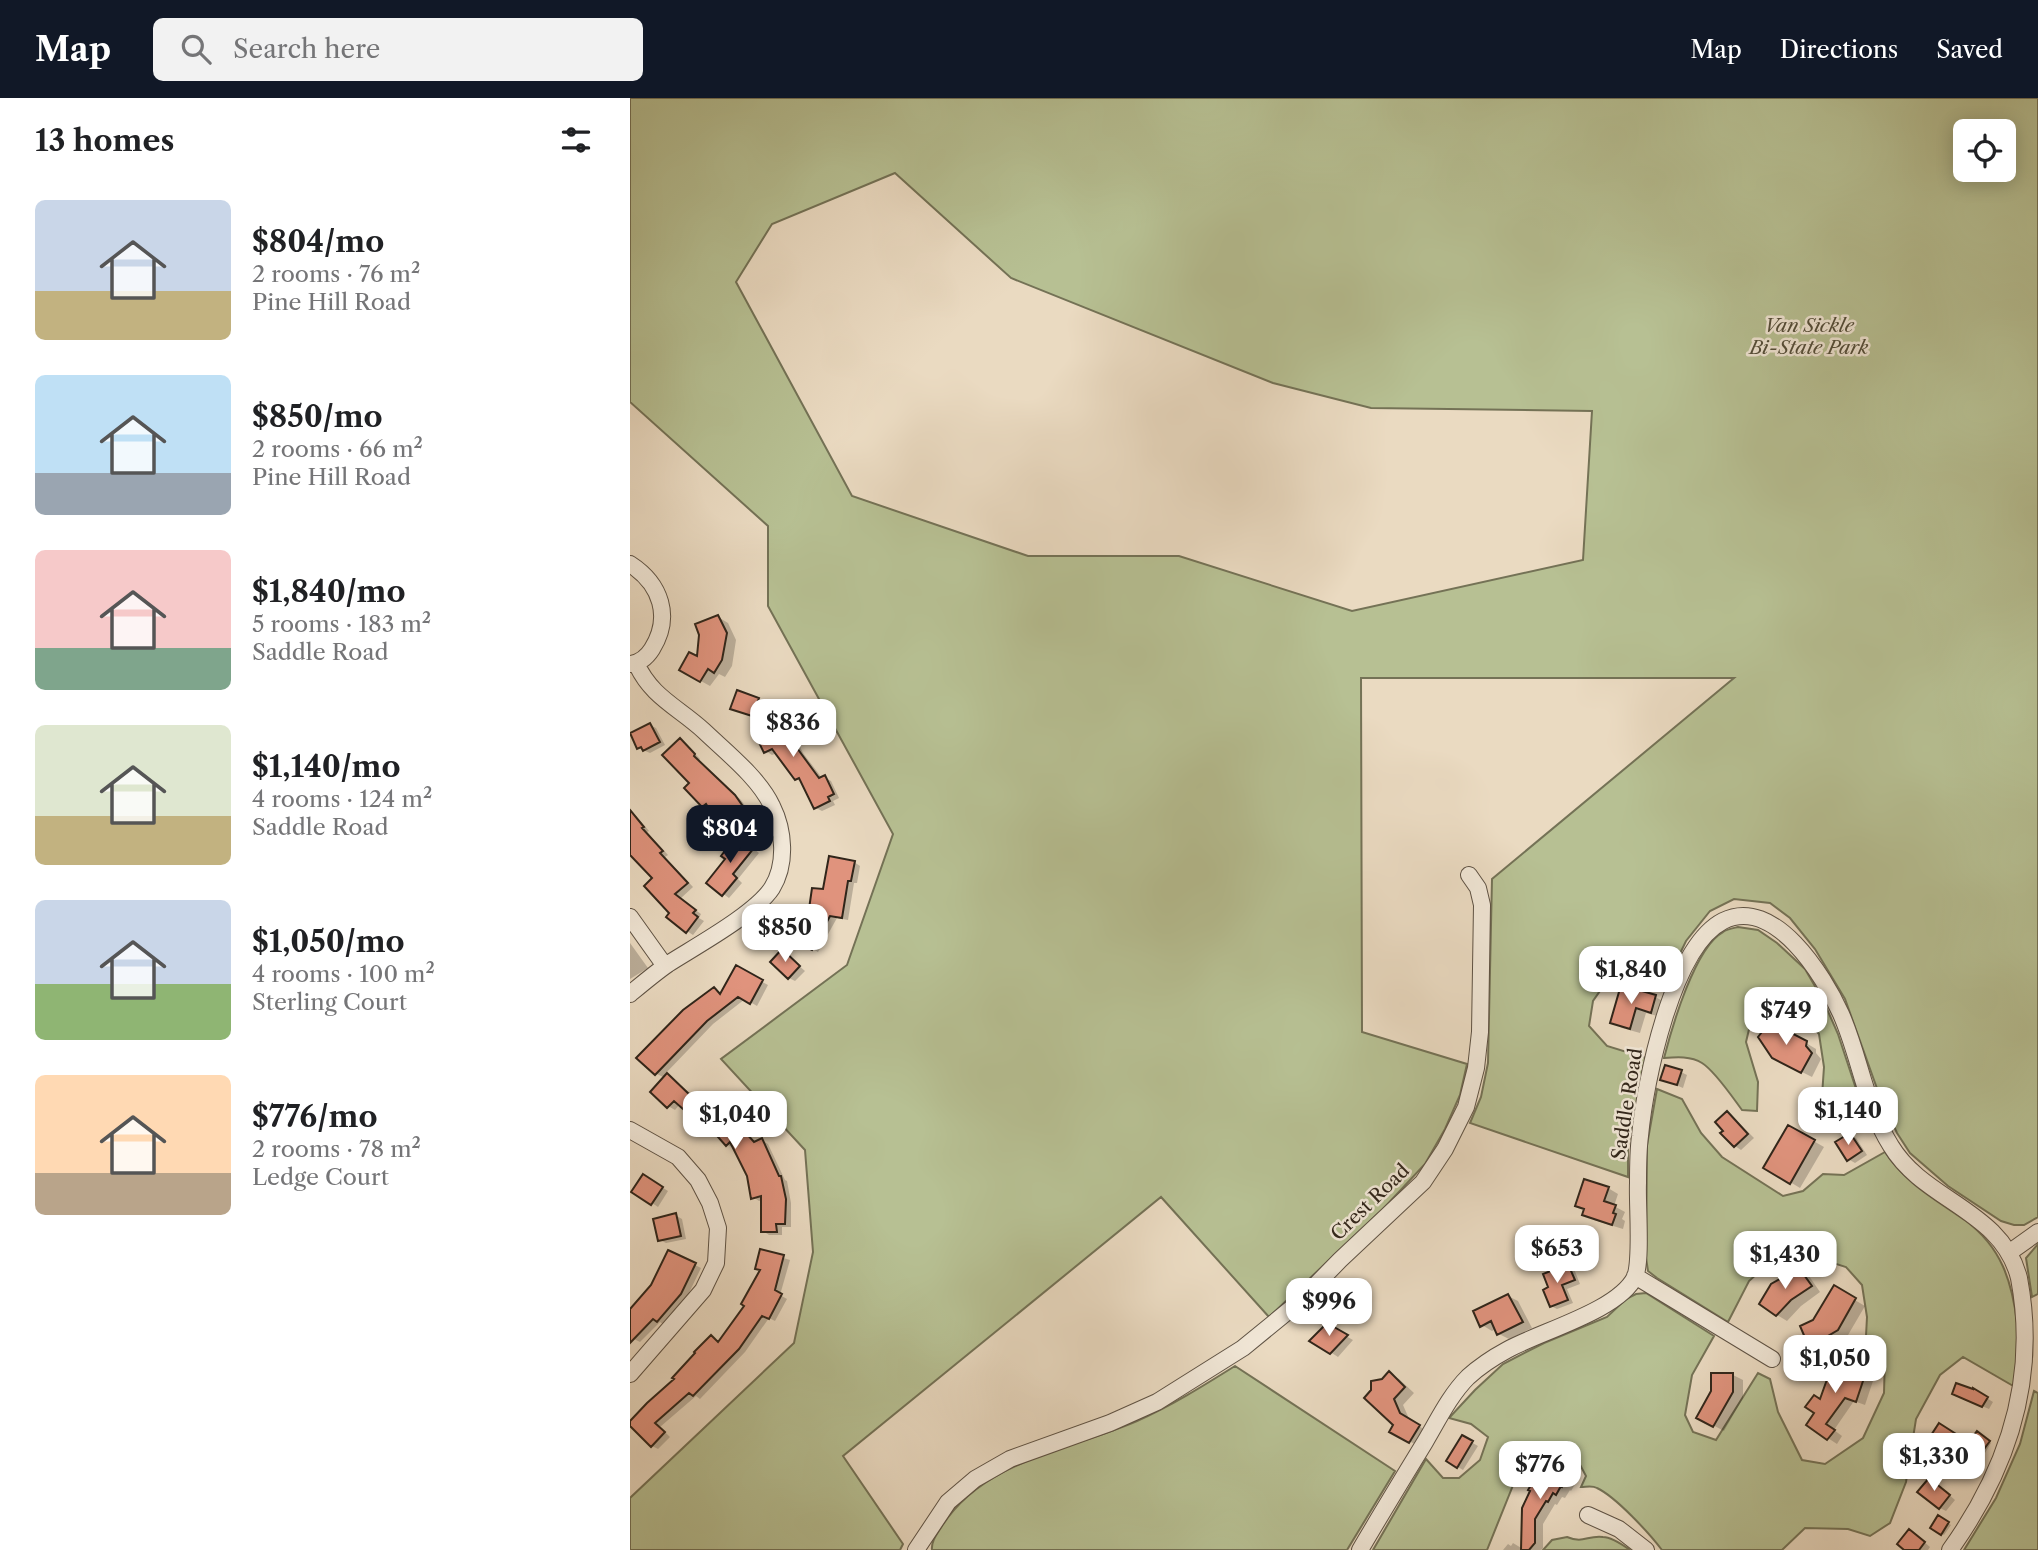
<!DOCTYPE html>
<html lang="en">
<head>
<meta charset="utf-8">
<style>
	:root { --surface:#fff; --page:#f2f2f2; --text:#202124; --muted:#757577; --accent:#111827 }
	body { margin:0; font-family:"Libre Caslon Text",serif; background:var(--page); color:var(--text); height:100vh; display:flex; flex-direction:column; font-size:26px; white-space:nowrap }
	* { box-sizing:border-box; margin:0 }
	p { font-size:23px; color:var(--muted) }
	.icon { flex:none; width:38px; height:38px; fill:none; stroke:currentColor; stroke-width:2; stroke-linecap:round; stroke-linejoin:round }
	.map { position:relative; flex:1; overflow:hidden }
	.panel { display:flex; flex-direction:column; background:var(--surface); width:630px }
	.panel>* { flex:none }
	.fabs { position:absolute; left:1323px; top:21px; display:grid; gap:14px }
	.fabs a { display:grid; place-items:center; width:63px; height:63px; border-radius:10px; background:var(--surface); box-shadow:0 4px 18px #0003; font-size:35px }
	.price { position:absolute; translate:-50% -60px; padding:0 16px; border-radius:14px; background:#fff; color:#222; font-size:23px; line-height:46px; filter:drop-shadow(0 2px 4px #0008) }
	.price::after { content:''; position:absolute; left:50%; top:42px; width:21px; height:16px; margin-left:-10px; background:inherit; clip-path:polygon(0 0,100% 0,50% 100%) }
	.price.on { background:var(--accent); color:#fff }
	ul { padding:0; list-style:none }
	li { display:flex; align-items:center; gap:21px; height:175px; padding:0 35px }
	li span { display:grid; place-items:center; flex:none; width:196px; height:140px; border-radius:10px; color:#555 }
	li>.icon { margin-inline-start:auto }
	span .icon { width:84px; height:84px; fill:#fffc; stroke-width:1 }
	li b { font-size:30px }
	h2 { display:flex; justify-content:space-between; align-items:center; height:84px; padding:0 35px; font-size:30px }
	header { display:flex; align-items:center; gap:42px; box-sizing:border-box; height:98px; padding:0 35px; background:var(--accent); color:#fff }
	header strong { font-size:33px }
	nav { display:flex; gap:38px; margin-inline-start:auto; font-size:24px }
	.search { width:490px; height:63px; background:var(--page); display:flex; align-items:center; gap:18px; box-sizing:border-box; padding:0 24px; border-radius:10px; color:var(--muted); font-size:26px }
	main { display:flex; flex:1; min-height:0 }
	.map>svg:first-child { display:block }
	.green { fill:#b7c093; stroke:#747256; stroke-width:2; fill-rule:evenodd }
	.shadow { fill:#0003 }
	.building { fill:#e0937d; stroke:#30251a; stroke-width:2 }
	.lines { fill:none; stroke-linecap:round; stroke-linejoin:round }
	.minor-casing { stroke:#5e5244; stroke-width:18 }
	.minor { stroke:#f1e7d7; stroke-width:16 }
	.labels { text-anchor:middle; dominant-baseline:central; stroke-width:5; stroke-linejoin:round; paint-order:stroke }
	.park-label { font-size:19px; font-style:italic; fill:#524c38; stroke:#f1e7d7 }
	.street-label { font-size:19px; fill:#30251a; stroke:#f1e7d7 }
</style>
</head>
<body>
<header>
<strong>Map</strong>
<div class="search"><svg class="icon" aria-label="search" viewBox="0 0 24 24"><circle cx="10" cy="10" r="6"/><path d="M15 15l6 6"/></svg>Search here</div>
<nav><a>Map</a><a>Directions</a><a>Saved</a></nav>
</header>
<main>
<section class="panel">
<h2>13 homes<svg class="icon" aria-label="filters" viewBox="0 0 24 24"><path d="M4 7h16M4 17h16"/><circle cx="9" cy="7" r="2"/><circle cx="15" cy="17" r="2"/></svg></h2>
<ul>
<li><span style="background:linear-gradient(#c9d6e8 65%,#c2b280 0)"><svg class="icon" aria-label="home" viewBox="0 0 24 24"><path d="M3 11l9-7 9 7M6 9v11h12V9"/></svg></span><div><b>$804/mo</b><p>2 rooms · 76 m²</p><p>Pine Hill Road</p></div></li>
<li><span style="background:linear-gradient(#bfe0f5 70%,#9aa5b1 0)"><svg class="icon" aria-label="home" viewBox="0 0 24 24"><path d="M3 11l9-7 9 7M6 9v11h12V9"/></svg></span><div><b>$850/mo</b><p>2 rooms · 66 m²</p><p>Pine Hill Road</p></div></li>
<li><span style="background:linear-gradient(#f6c9c9 70%,#7fa58c 0)"><svg class="icon" aria-label="home" viewBox="0 0 24 24"><path d="M3 11l9-7 9 7M6 9v11h12V9"/></svg></span><div><b>$1,840/mo</b><p>5 rooms · 183 m²</p><p>Saddle Road</p></div></li>
<li><span style="background:linear-gradient(#dfe7d0 65%,#c2b280 0)"><svg class="icon" aria-label="home" viewBox="0 0 24 24"><path d="M3 11l9-7 9 7M6 9v11h12V9"/></svg></span><div><b>$1,140/mo</b><p>4 rooms · 124 m²</p><p>Saddle Road</p></div></li>
<li><span style="background:linear-gradient(#c9d6e8 60%,#8fb573 0)"><svg class="icon" aria-label="home" viewBox="0 0 24 24"><path d="M3 11l9-7 9 7M6 9v11h12V9"/></svg></span><div><b>$1,050/mo</b><p>4 rooms · 100 m²</p><p>Sterling Court</p></div></li>
<li><span style="background:linear-gradient(#ffd9b3 70%,#b9a48a 0)"><svg class="icon" aria-label="home" viewBox="0 0 24 24"><path d="M3 11l9-7 9 7M6 9v11h12V9"/></svg></span><div><b>$776/mo</b><p>2 rooms · 78 m²</p><p>Ledge Court</p></div></li>
</ul>
</section>
<div class="map">
<svg width="1408" height="1452" viewBox="0 0 1408 1452">
	<rect width="100%" height="100%" fill="#eadac1"/>
	<filter id="stains"><feTurbulence type="fractalNoise" baseFrequency=".00286" numOctaves="4"/><feColorMatrix values="0 0 0 0 .2 0 0 0 0 .09 0 0 0 0 .02 0 0 0 .5 -.17"/></filter>
	<radialGradient id="worn" r=".72"><stop offset=".6" stop-color="#630" stop-opacity="0"/><stop offset="1" stop-color="#630" stop-opacity=".3"/></radialGradient>
	<!-- green -->
	<path class="green" d="M0,0h1408v1119l-14,8h-10l-13,-4 -53,-35 -38,-33 -13,-20 -18,-39 -34,-95 -30,-50 -25,-31 -20,-15 -36,-4 -24,12 -24,30 -15,31 -26,-7 -31,6 -21,30 -4,25 18,20 39,12 -18,87v32l-158,-54 11,-26 7,-34 4,-184 242,-201h-373l1,354 105,32 -7,31 -15,34 -20,35 -42,45 -114,108 -108,-120 -318,259 60,88 -3,6h-270v-52l164,-155 19,-91 -8,-102 -84,-91 126,-94 46,-131 -125,-228v-80l-138,-124zM1335,33h39v39h-39zM265,75l116,105 262,105 98,25 221,3 -9,149 -231,51 -173,-55h-151l-176,-60 -116,-214 36,-58z
		M1108,829l20,3 19,13 28,26 18,31 15,34 24,73 -20,5 -9,-1 -11,-15 2,-29 -5,-33 -24,-27 -17,-2 -27,16 -5,21 12,40 -1,29 -15,-1c-9,-12 -27,-39 -40,-47 -11,-7 -25,-6 -38,-5 8,-31 31,-111 59,-126 4,-3 11,-4 15,-5z
		M1027,991l25,10 19,34 21,24 61,39 20,-5 20,-17 21,1 41,-23c22,33 50,47 81,69 35,26 46,60 51,102 1,9 3,18 2,27 0,12 -2,25 -4,37l-52,-30 -23,18 -24,44 -10,63 -16,41 -20,13 -22,-7 -43,-1 -23,22h-120c-13,-17 -46,-53 -65,-62 -5,-3 -11,-1 -16,-1l5,-11 -18,-34h-30l-18,26 -33,82h-114l53,-91 17,19h16l21,-18 8,-23 -17,-13 -22,-6 26,-28 28,-26 41,-21 63,-26 19,-18 10,-5 10,-1 68,43 -22,39 -7,40 8,17 23,8 42,-67 12,6 8,33 24,48 23,4 38,-26 21,-45 1,-38 -19,-19 1,-19 -5,-32 -16,-18 -44,-14 -32,9 -21,19 -21,41 -71,-44 -9,-7 -2,-13 1,-113z
		M1408,1146v50l-6,3 -6,-39z
		M605,1268l160,105 -48,79h-415c-1,-9 5,-16 10,-24 42,-66 128,-76 195,-105 34,-15 66,-35 98,-55z
		M1404,1293l4,2v157h-74l32,-52 24,-54z
		M937,1439c17,7 20,-2 36,0 9,0 20,8 27,13h-87l9,-10z"/>
	<!-- shadow -->
	<path class="shadow" d="M88,519l10,6 8,17 -4,26 -7,11 -6,-3 -9,12 -29,-16 17,-11z
		M128,601l7,4 -6,16 -20,-8z
		M150,618l7,4 16,33 19,25 2,-1 7,4 8,17 -6,3 2,4 -13,6 -6,-3 -12,-25 -8,-4 -19,-26 -5,2 -6,-4z
		M20,627l6,3 9,17 -15,8 -12,-5z
		M50,642l6,4 14,15 -1,1 42,40 13,19 -22,15 -7,-4 -15,-21 -7,-3 -12,-23z
		M0,711l19,22 -2,1 21,23 -3,2 28,30 -13,12 21,15 -2,4 5,3 -11,14 -6,-4 -16,-18 -17,-34 -24,-27z
		M114,743l15,12 -21,26 4,4 -13,15 -21,-15z
		M224,764l6,4 -3,17h-3l-6,37 -11,-2 -19,34 -25,-14 15,-12 17,-35z
		M0,845l18,25 -18,11z
		M152,853l23,20 -10,10 -6,-3z
		M106,869l32,18 -11,21 -12,-7 -32,25 -48,50 58,44 5,-4 6,3 22,26 5,-3 7,4 17,36 2,1 4,22v24h-9v8h-13l-6,-4v-31l-4,1 -6,-4 -5,-22 -15,-27 -6,-4 -17,-19 -2,2 -6,-4 -22,-19 -5,6 -7,-4 -3,-28 -8,-4 -18,-16 75,-69 8,4z
		M1025,899l10,5 -4,15 -15,-4 -6,20 -18,-5 -10,-6z
		M1176,945l10,6v4l5,6 -9,18 -28,-14z
		M1051,974l6,3 -4,13 -21,-9z
		M1097,1015l6,4 21,21 -13,12 -6,-4z
		M1159,1029l35,20 -24,41 -35,-21z
		M1220,1037l6,3 11,17 -12,8 -7,-4z
		M14,1078l24,15 -10,16 -24,-16z
		M978,1090l10,6 -4,12 11,6 -3,7 3,2 -2,8 -29,-9 -9,-6 1,-4 -9,-5z
		M45,1117l7,4 4,20 -20,4 -6,-3z
		M131,1153l29,9 -10,35 7,4 -12,22 -6,-3 -24,34 -45,47 -4,-3 -36,31 10,10 -12,12 -6,-3 -22,-22 46,-45 36,-41 8,5 26,-38 16,-35z
		M39,1154l32,16 -14,29 -23,28 -4,-3 -20,20 -6,-3 -3,4 -1,-32 22,-25z
		M938,1168l6,3 6,15 -13,5 6,14 -16,6 -6,-3z
		M1169,1172l10,6 11,16 -19,14 -14,15 -10,-6z
		M1204,1190l31,18 -17,29 -28,17 -10,-6 4,-24z
		M878,1198l10,5 14,27 -23,11 -10,-5 -3,-5 -4,2 -10,-6z
		M698,1228l25,14 -15,17 -26,-17z
		M1236,1272l9,5 -10,30 -11,-4 -20,29 8,6 -5,8 -29,-19 13,-24z
		M759,1276l10,5 15,14 -11,12 7,16 19,11 -9,15 -29,-16 4,-6 -12,-45z
		M1103,1277l10,5v18l-19,33 -26,-14z
		M1344,1292l19,12 -4,7 -28,-12z
		M1316,1331l23,16 9,-11 13,9 -6,10 -12,-9 -13,19 -32,-21z
		M832,1339l16,9 -15,24 -15,-9z
		M932,1371l17,9 -8,13 -1,-1 -5,8 -3,-1 -5,8 -2,-1 -12,20v24l-2,2h-38l5,-6 3,2 2,-3 10,6 21,-70 16,-7z
		M1306,1385l19,17 -9,11 -6,-3z
		M1308,1419l13,8 -7,10 -12,-8z
		M1286,1437l14,12 -2,3h-21z"/>
	<!-- building -->
	<path class="building" d="M88,517l9,18 -5,27 -8,13 -6,-4 -8,13 -21,-12 10,-18 8,4 2,-21 -4,-11z
		M107,592l22,8 -7,18 -22,-7z
		M150,616l17,34 22,30 6,-3 9,19 -6,3 2,4 -16,8 -15,-31 -4,2 -23,-31 -8,4 -12,-25z
		M20,625l10,19 -17,9 -2,-4 -4,2 -7,-16z
		M50,640l15,16 -1,2 41,39 14,20 -25,17 -18,-28 -4,3 -18,-19 5,-5 -27,-28z
		M0,712l14,17 -2,1 21,23 -3,2 28,30 -13,11 21,16 -3,3 5,4 -12,16 -20,-16 3,-4 -25,-27 8,-8 -22,-23z
		M107,737l17,13 -21,26 4,4 -15,18 -16,-13 19,-24 -4,-3z
		M199,758l26,5 -4,20h-3l-6,37 -12,-2 -18,34 -22,-11 11,-19 6,3 5,-35 11,1z
		M152,851l18,17 -12,13 -18,-17z
		M106,867l27,15 -13,24 -12,-7 -31,24 -52,54 -19,-17 47,-48 31,-23 6,7z
		M991,887l35,10 -5,18 -15,-5 -6,21 -20,-6z
		M1140,924l37,19 -1,5 6,7 -11,20 -29,-15 -14,-21z
		M1035,967l17,5 -5,15 -17,-5z
		M37,975l24,23 3,-3 28,24 5,-5 27,30 8,-4 17,38h2l5,23 -1,25h-9l1,8h-16v-36l-10,3 -4,-23 -17,-34 -4,4 -22,-25 -3,4 -27,-24 -7,7 -17,-16z
		M1097,1013l21,23 -14,13 -14,-14 3,-2 -8,-9z
		M1158,1027l27,15 -25,44 -27,-16z
		M1220,1035l12,18 -15,10 -12,-19z
		M13,1076l20,13 -12,18 -20,-13z
		M954,1081l25,8 -5,14 12,4 -3,8 3,1 -4,11 -30,-10 2,-6 -9,-3z
		M46,1115l5,23 -23,5 -5,-22z
		M130,1151l24,6 -9,35 7,4 -13,25 -7,-3 -23,33 -46,47 -4,-3 -34,30 10,9 -14,15 -21,-21v-5l17,-18 27,-24 -2,-1 23,-25 -1,-1 17,-17 7,7 26,-36 -3,-2 19,-34 -5,-1z
		M38,1152l28,13 -15,31 -24,28 -4,-3 -23,24v-34l21,-24z
		M938,1166l7,16 -13,5 6,15 -18,7 -7,-17 5,-3 -5,-13z
		M1169,1170l13,18 -21,14 -15,16 -17,-12 12,-20z
		M1204,1187l22,13 -18,32 -29,17 -9,-21 13,-6z
		M878,1196l15,28 -26,13 -6,-14 -11,6 -7,-16z
		M697,1225l21,12 -18,19 -21,-13z
		M1205,1259l32,12 -11,33 -11,-4 -19,26 9,6 -8,10 -21,-15 8,-12 -9,-6 9,-12 6,4z
		M759,1273l16,16 -11,12 6,14 20,12 -11,18 -20,-11 4,-7 -29,-27 7,-8v-9l11,-2z
		M1081,1275h22v19l-20,35 -17,-9 15,-27z
		M1326,1285l17,6v-1l15,9 -6,10 -30,-13z
		M1309,1325l28,18 -14,20 -27,-18z
		M1347,1333l13,10 -9,12 -13,-10z
		M832,1337l11,6 -16,27 -11,-7z
		M921,1366l8,5 2,-3 10,6 -9,15 -1,-1 -5,9 -3,-2 -5,9 -2,-1 -11,18v24l-6,7h-8l1,-42 8,-17 -2,-1 10,-17 5,3z
		M1299,1380l21,17 -11,14 -22,-17z
		M1308,1417l11,7 -8,13 -11,-7z
		M1279,1431l16,13 -6,8h-15l-7,-6z"/>
	<g class="lines">
		<!-- minor casing -->
		<g class="minor-casing">
			<path id="minor" d="M0,466c31,20 42,53 22,85 -5,8 -13,14 -22,15
				M0,819l35,49
				M0,896c12,-10 25,-21 38,-30 28,-18 87,-50 104,-76 15,-24 12,-58 0,-82 -13,-28 -46,-54 -68,-75 -26,-24 -53,-34 -68,-68
				M0,1032l48,27 20,23 12,23 8,25 -2,35 -13,27 -73,84
				M1380,1154l28,-20
				M1005,1178l137,83
				M958,1417l31,14 27,21
				M286,1452l32,-48 27,-23 35,-20 100,-36 47,-21 86,-54 55,-45 42,-43 83,-78 22,-33 21,-42 10,-39 4,-36 2,-127 -4,-17 -9,-13
				M730,1452c21,-36 43,-72 65,-108 13,-22 25,-47 43,-65 11,-10 26,-20 39,-27 34,-19 111,-39 128,-73 7,-17 2,-73 3,-94 0,-16 0,-32 2,-47 5,-54 32,-189 83,-215 51,-26 101,55 118,93 19,43 24,91 50,132 33,55 111,64 128,132 19,100 -11,191 -69,272"/>
		</g>
		<!-- minor -->
		<use href="#minor" class="minor"/>
	</g>
	<g class="labels">
		<!-- park labels -->
		<g class="park-label">
			<text x="1179" y="227">Van Sickle<tspan x="1179" dy="22">Bi-State Park</tspan></text>
		</g>
		<!-- street labels -->
		<g class="street-label">
			<text transform="translate(997 1006) rotate(-81)">Saddle Road</text>
			<text transform="translate(740 1104) rotate(-44)">Crest Road</text>
		</g>
	</g>
	<rect width="100%" height="100%" filter="url(#stains)"/>
	<rect width="100%" height="100%" fill="url(#worn)"/>
</svg>
<div class="fabs">
<a><svg class="icon" aria-label="locate" viewBox="0 0 24 24"><circle cx="12" cy="12" r="6"/><path d="M12 2v4M12 18v4M2 12h4M18 12h4"/></svg></a>
</div>
<b class="price" style="left:163px;top:661px">$836</b>
<b class="price on" style="left:100px;top:767px">$804</b>
<b class="price" style="left:155px;top:866px">$850</b>
<b class="price" style="left:1001px;top:908px">$1,840</b>
<b class="price" style="left:1156px;top:949px">$749</b>
<b class="price" style="left:1218px;top:1049px">$1,140</b>
<b class="price" style="left:105px;top:1053px">$1,040</b>
<b class="price" style="left:927px;top:1187px">$653</b>
<b class="price" style="left:1155px;top:1193px">$1,430</b>
<b class="price" style="left:699px;top:1240px">$996</b>
<b class="price" style="left:1205px;top:1297px">$1,050</b>
<b class="price" style="left:1304px;top:1395px">$1,330</b>
<b class="price" style="left:910px;top:1403px">$776</b>
</div>
</main>
</body>
</html>
